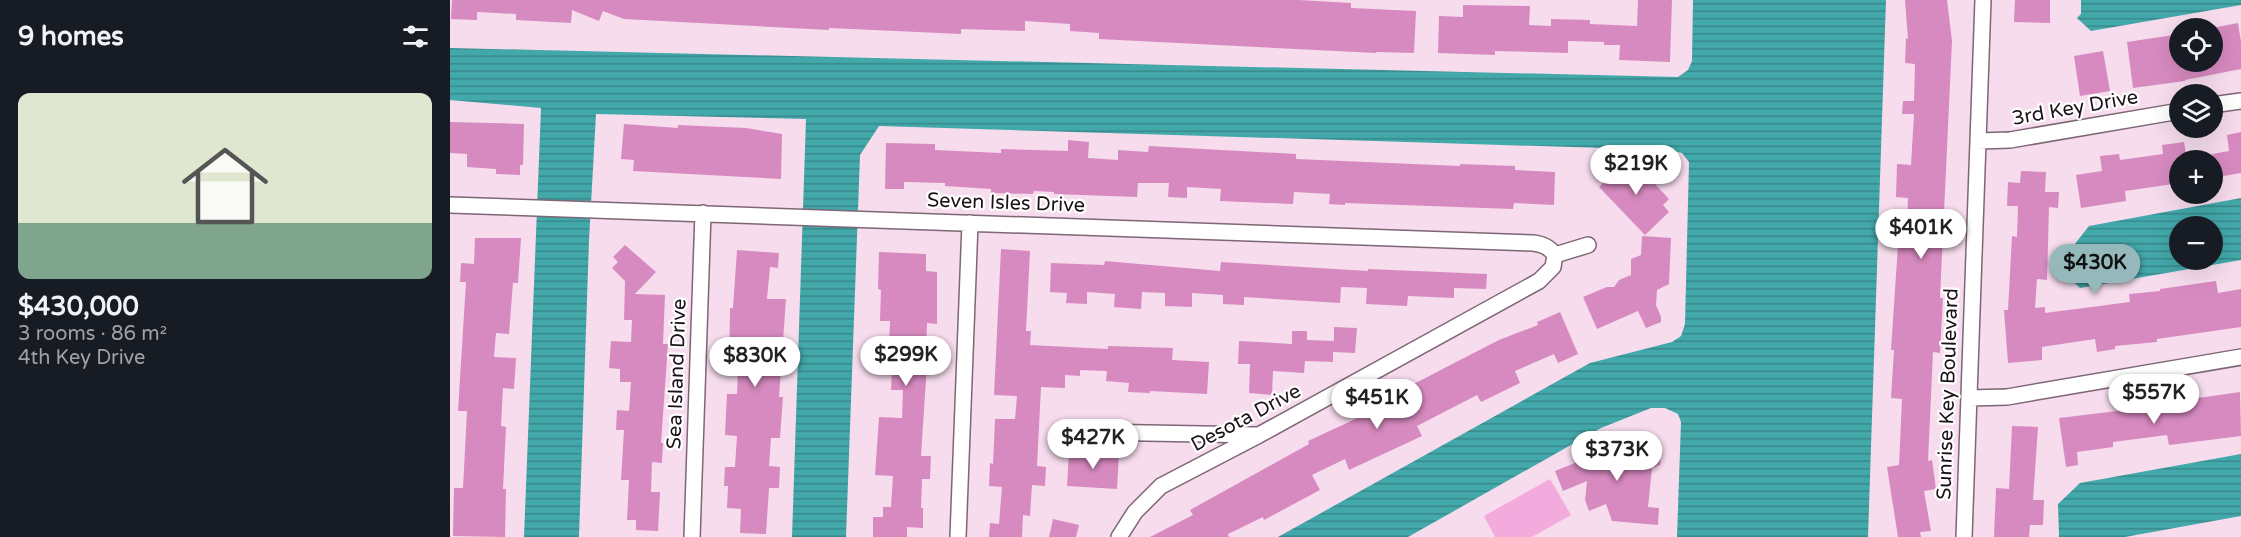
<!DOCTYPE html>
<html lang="en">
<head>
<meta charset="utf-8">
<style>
	:root { --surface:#171b24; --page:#242831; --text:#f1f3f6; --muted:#9ea1a6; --line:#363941; --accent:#95b8bb }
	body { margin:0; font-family:"Varela Round",sans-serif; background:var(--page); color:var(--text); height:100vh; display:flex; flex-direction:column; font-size:22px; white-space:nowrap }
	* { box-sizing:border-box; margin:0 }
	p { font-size:20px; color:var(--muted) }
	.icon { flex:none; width:33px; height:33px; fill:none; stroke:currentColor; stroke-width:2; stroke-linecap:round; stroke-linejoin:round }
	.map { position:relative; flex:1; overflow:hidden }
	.side { display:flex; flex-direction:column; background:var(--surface); width:450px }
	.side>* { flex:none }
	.tools { position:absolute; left:1719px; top:18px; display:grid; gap:12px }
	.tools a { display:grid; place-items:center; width:54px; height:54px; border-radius:50%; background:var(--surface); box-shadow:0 6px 24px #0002; font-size:30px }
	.price { position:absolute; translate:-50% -51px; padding:0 14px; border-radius:21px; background:#fff; color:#222; font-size:20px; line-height:39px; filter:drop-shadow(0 2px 3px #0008) }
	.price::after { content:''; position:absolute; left:50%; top:36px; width:18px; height:14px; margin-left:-9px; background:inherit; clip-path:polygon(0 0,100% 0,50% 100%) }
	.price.selected { background:var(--accent); color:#111 }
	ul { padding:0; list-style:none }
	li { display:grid; align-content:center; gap:12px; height:318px; padding:0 18px }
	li+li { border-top:2px solid var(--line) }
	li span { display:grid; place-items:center; height:186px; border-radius:12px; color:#555 }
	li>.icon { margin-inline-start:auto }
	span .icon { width:108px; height:108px; fill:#fffc; stroke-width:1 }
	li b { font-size:26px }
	h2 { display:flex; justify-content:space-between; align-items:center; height:72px; padding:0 18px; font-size:26px }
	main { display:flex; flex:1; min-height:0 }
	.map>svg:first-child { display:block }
	.park { fill:#f3aadc }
	.water { fill:url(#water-rules); fill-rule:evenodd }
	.building { fill:#d78ac0 }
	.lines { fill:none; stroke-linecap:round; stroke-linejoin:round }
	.minor-casing { stroke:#7d6675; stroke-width:18 }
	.minor { stroke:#fff; stroke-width:15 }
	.labels { text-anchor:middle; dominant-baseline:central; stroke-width:4.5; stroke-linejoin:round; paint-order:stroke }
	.street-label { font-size:20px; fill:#1b1218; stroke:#fff }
</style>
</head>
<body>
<main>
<section class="side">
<h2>9 homes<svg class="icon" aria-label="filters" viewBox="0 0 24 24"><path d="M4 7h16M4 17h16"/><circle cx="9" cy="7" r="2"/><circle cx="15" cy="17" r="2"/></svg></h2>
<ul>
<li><span style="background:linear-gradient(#dfe7d0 70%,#7fa58c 0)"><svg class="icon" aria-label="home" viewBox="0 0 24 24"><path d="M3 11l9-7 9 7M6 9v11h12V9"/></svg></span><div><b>$430,000</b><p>3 rooms · 86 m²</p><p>4th Key Drive</p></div></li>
</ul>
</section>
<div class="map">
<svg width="1791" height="537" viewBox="0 0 1791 537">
	<defs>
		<pattern id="water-rules" width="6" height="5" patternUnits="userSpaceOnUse" patternTransform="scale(1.5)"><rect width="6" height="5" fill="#43a8aa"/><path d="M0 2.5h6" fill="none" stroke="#378789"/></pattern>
	</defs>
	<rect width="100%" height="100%" fill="#f6dced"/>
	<!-- park -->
	<path class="park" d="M1100,479l21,36 -39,22h-37l-11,-21z"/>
	<!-- water -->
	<path class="water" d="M1243,0h193l-18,537h-191l4,-115 -3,-8 -13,-6h-14l-50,20 -193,109h-130l312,-174 82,-21 9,-6 4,-12 4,-162 -7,-9 -12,-3 -791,-24 -19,29 -14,382h-54l14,-418 -210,-5 -7,126 -10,297h-55l17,-429 -91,-8v-52l1228,29 10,-7 4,-9z
		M1631,0h160v5l-150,26 -14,-13 4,-4z
		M1791,198v62l-161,28 -16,-15 9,-2 1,-26 15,-19zM1730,226h32v34h-32z
		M1791,454v62l-116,21h-66l-1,-33 22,-21z"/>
	<!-- building -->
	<path class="building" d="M2,0h847l52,3v5l65,3 -2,42 -38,-1v1l-277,-14v-6l-29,-2v-7l-45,-3v10l-64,-2v5l-132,-6v2l-205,-11 -21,-8 -4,10 -27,-11 -1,13 -55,-3v-6l-39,-2v8l-26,-1z
		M1188,0h34l-2,62 -51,-2 1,-15h-16v-3l-36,-1v12l-73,-2v4l-57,-2 1,-37 24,1v-12l67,1 -1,19 22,1v-7l39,1v4l47,2z
		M1455,0h42l5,41 -12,257h3l-3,55 -7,-1 -5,109 4,-1 4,29 -12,2 7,40 -11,1 1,5h-23l-11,-70 12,-2 3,-66 -11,-1 3,-48h-3l8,-120 8,1 1,-33 -12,-1 1,-33 14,1 3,-51h-12l1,-13h11l1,-37 -10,-1 1,-25 2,1z
		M1565,0h35v23l-36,-1z
		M1788,23l3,19v27l-56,11v1l-52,7 -6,-46 53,-8v28h32v-34z
		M1653,51l7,40 -30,5 -6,-40z
		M0,122l74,2 -1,41h-3v10l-24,-1v-5l-29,-2v-13l-17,-1z
		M174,124l54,4v-3l68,3 36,6 -1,45 -148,-8 1,-11 -13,-1z
		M1791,132v41l-29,5v-24l17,-3 -2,-16z
		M618,140l21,2 -1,16 30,2v-10l30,2 1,-6 147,8v5l164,7v-2l55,2v4l40,2 -1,33 -40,-2 -1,6 -168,-6v2l-16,-1 1,-10 -36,-2 -1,12 -73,-3 1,-12 -34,-2v11l-19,-1 1,-14h-31l-1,14 -83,-3v-2l-20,-1 -1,3 -42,-1v-4l-46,-3v-3l-41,-1v7h-19l1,-46 49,1v6l66,3v-4l67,2z
		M1734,142l3,18h-7v23l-55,8 1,10 -45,7 -5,-33 26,-4 -2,-15 19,-2 1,6 43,-6 -1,-9z
		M1180,157l39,42 -6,6 6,7 -24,23 -46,-48z
		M1571,171l25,1 -1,20h14l-1,16 -9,-1 -2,73 -10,-1 -2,29 10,-1v6l85,-11 -1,-8 31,-3v-2l56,-8 2,12 23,-4v38l-84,12v3l-42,4v3l-18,3 -2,-13 -47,7 -6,1v13l-34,3 -4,-53h4l4,-74 5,1 1,-31h-11l1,-24 12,1z
		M1192,236l29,2 -2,46 -12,6 -1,15 5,12v5l-15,6 -8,-17 -41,18 -14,-32 24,-10h7l5,-7 12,-5v-16l10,-4z
		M25,238h46l-3,45h-5l-4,51 -13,-1 -2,24 22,1 -2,31 -11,-1 -2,38 5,1 -3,62h3l-1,48 -52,-1 1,-48h9l4,-77h-9l8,-129h-6l1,-19 13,1z
		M175,245l31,27 -21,22 30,1 -2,49h5l-7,99h2l-1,20 -10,-1 -1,30h9l-2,39 -22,-1v-10h-9l2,-40h-8l3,-50h-8l1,-20 12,1 2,-29h-11v-13l-11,-1 2,-27 20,1 1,-22h-8l1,-39 -13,-13 6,-6 -5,-5z
		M551,249l29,2 -4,80h5l-1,14 78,4v-3l65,2 -1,12 37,2 -2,32 -57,-3v2l-22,-1 1,-9 -23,-2 1,-10 -27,-1v6l-15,-1v13l-24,-1 -4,79 9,1 -1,19 -13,-1 -2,31 -7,-1 -1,22h-33l1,-14 9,1 3,-37 -13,-1 1,-23 3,1 2,-45h20l2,-23 -23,-1z
		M287,250l42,3 -1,15 -8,-1 -3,32h19l-7,98h4l-3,41h-9l-2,28 11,1 -1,21h-10l-3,46 -26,-1 1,-24 -14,-1 1,-22h-4l1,-19h10l2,-31 -12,-1 2,-41h10l1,-26h-9l1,-60h3z
		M429,252l47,2v17l11,1v52l-10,-1 -1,28 8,1v13l-7,-1 -6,92h10l-1,23h-8l-1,29h2v20l-16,-1v10h-34v-20h10v-10h8l2,-31 -18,-1 4,-58 23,1 1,-28h-12l2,-48h-4l1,-21h-10l1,-31 -3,-1z
		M655,261l115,10 1,-9 147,9v-2l119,5 -1,15 -32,-1v10l-46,-2 -1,10 -41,-2 1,-16 -26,-1 -1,16 -96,-6v8l-21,-1v-9l-31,-2v14l-27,-1v-13l-23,-1 -1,17 -27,-2 1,-13 -28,-2v12l-21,-1 1,-10 -17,-1 1,-29 53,2z
		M1110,312l18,42 -20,9 -4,-9 -39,17 5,12 -39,19 -4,-7 -60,31 5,10 -73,34 -4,-11 -33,16 8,15 -56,30 -1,-3 -35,17 1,3h-79l43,-22 -3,-5 119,-66 -1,-3 56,-26 -2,-4 47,-22 -1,-2 52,-27 39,-20 39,-15 -1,-3z
		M884,327l23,1 -2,25 -22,-1v10l-28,-1 -1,12 -31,-2 -1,24 -23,-2 1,-29h-12l1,-23 53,3v-13h15v9l27,1z
		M1790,392l1,44 -72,9 -2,-10 -54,7v5l-36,5 1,13 -12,2 -7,-49 125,-15v-3z
		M1562,426l26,1 -5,73h11l-1,25h-13l-1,12h-35l2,-49 13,1z
		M1172,444l40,4 -2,17 -8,3 -4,39 11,1 -1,17 -46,-4 -6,-17 -17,7 -4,-11 2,-19 -24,10 -8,-20z
		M619,452l50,2 -2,35 -50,-3z
		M603,519l26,6 -3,12h-27z"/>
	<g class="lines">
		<!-- minor casing -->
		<g class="minor-casing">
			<path id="minor" d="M1762,105l29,-4
				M1528,141l32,-1 170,-29
				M0,205l1083,38c10,1 16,4 22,12
				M1105,255l33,-10
				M1519,398l38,-1 234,-40
				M642,432l165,3
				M242,537l11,-324
				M508,537l12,-314
				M669,537l16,-25 26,-26 98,-51 280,-154 14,-14 2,-12
				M1514,537l19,-537"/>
		</g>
		<!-- minor -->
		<use href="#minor" class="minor"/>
	</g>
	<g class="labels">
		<!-- street labels -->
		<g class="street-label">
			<text transform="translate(1625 108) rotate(-10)">3rd Key Drive</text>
			<text transform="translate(556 203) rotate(2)">Seven Isles Drive</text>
			<text transform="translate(227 374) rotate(-88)">Sea Island Drive</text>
			<text transform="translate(1498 394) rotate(-88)">Sunrise Key Boulevard</text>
			<text transform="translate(796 418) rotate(-28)">Desota Drive</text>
		</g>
	</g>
</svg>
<div class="tools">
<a><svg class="icon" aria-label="locate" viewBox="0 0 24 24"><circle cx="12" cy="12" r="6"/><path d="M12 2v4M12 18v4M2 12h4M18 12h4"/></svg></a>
<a><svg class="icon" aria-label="layers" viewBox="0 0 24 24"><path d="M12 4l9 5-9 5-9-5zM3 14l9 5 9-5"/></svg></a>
<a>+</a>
<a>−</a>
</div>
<b class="price" style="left:1186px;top:196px">$219K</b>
<b class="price" style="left:1471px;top:260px">$401K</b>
<b class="price selected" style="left:1645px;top:295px">$430K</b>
<b class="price" style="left:456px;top:387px">$299K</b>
<b class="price" style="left:305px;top:388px">$830K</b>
<b class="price" style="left:1704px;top:425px">$557K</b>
<b class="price" style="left:927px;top:430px">$451K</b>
<b class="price" style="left:643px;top:470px">$427K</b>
<b class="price" style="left:1167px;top:482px">$373K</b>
</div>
</main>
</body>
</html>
